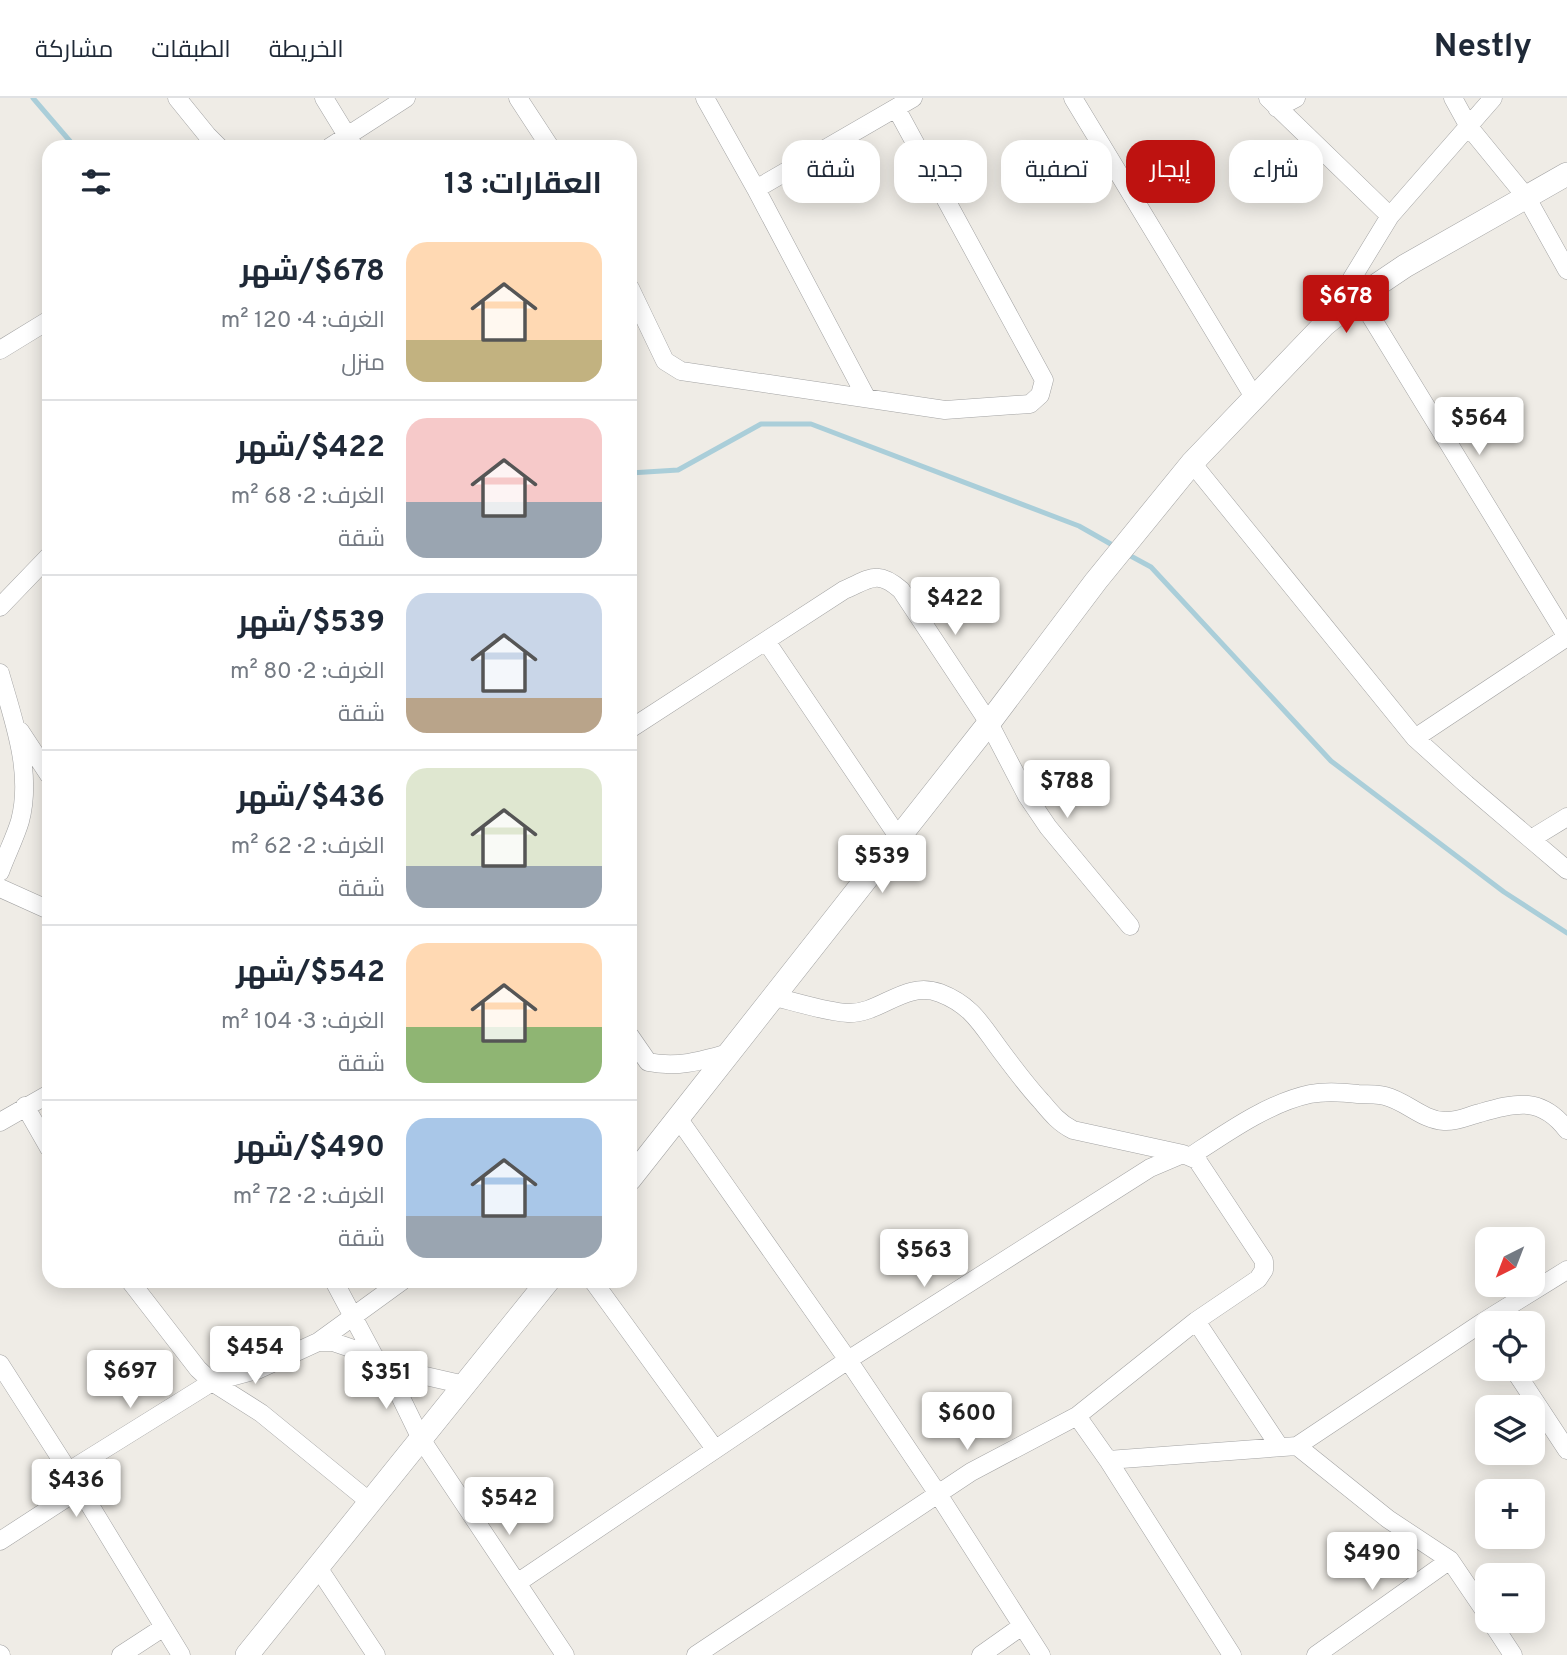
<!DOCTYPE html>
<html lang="ar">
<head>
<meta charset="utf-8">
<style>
	:root { --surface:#fff; --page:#f6f6f7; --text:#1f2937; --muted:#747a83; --line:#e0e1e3; --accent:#be1210 }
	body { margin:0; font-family:Overpass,Cairo,sans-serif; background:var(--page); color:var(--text); direction:rtl; height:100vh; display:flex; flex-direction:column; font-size:26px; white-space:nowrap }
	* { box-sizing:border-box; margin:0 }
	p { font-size:23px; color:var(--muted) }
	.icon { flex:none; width:38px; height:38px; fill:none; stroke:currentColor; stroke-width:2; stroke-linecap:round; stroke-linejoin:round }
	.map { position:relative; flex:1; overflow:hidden; direction:ltr }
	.side { position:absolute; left:42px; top:42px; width:595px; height:1148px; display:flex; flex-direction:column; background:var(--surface); border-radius:21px; box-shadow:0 4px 18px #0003; direction:rtl }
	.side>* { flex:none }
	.top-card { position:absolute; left:658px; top:42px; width:665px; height:63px; direction:rtl; display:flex; gap:14px }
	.needle { width:46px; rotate:222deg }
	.controls { position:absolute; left:1475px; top:1129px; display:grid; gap:14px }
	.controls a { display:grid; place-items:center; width:70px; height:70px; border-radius:14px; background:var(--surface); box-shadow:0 4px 18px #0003; font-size:35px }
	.price { position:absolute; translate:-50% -60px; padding:0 16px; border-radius:7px; background:#fff; color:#222; font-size:23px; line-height:46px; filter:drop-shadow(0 2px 4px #0008) }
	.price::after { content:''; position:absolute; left:50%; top:42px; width:21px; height:16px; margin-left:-10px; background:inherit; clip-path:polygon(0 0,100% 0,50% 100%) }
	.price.current { background:var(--accent); color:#fff }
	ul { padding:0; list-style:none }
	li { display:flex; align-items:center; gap:21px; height:175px; padding:0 35px }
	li+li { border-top:2px solid var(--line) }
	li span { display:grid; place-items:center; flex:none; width:196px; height:140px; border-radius:21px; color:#555 }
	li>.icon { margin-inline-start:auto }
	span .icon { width:84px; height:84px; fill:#fffc; stroke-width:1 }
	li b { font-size:30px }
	h2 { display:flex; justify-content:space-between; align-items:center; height:84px; padding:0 35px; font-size:30px }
	.tag { padding:0 24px; border-radius:21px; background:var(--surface); box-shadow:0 4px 18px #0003; font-size:24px; line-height:63px }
	.tag.current { background:var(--accent); color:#fff }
	header { display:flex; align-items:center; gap:42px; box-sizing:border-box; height:98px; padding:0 35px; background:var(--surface); border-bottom:2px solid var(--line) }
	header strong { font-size:33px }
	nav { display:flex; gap:38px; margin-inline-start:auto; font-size:24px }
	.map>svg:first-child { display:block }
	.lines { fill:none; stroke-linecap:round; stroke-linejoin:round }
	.stream { stroke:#aaced9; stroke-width:5 }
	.minor-casing { stroke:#a3a3a3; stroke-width:19 }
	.tertiary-casing { stroke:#a3a3a3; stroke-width:24 }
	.minor { stroke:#fff; stroke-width:18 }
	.tertiary { stroke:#fff; stroke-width:23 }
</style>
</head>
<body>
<header>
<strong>Nestly</strong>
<nav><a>الخريطة</a><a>الطبقات</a><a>مشاركة</a></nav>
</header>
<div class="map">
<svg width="1567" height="1557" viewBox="0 0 1567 1557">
	<rect width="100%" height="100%" fill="#efece6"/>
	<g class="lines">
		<!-- stream -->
		<path class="stream" d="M33,0l42,49
			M630,375l48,-3 83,-46h50l268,102 37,21
			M1127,456l24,13 180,194 173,131 63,41"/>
		<!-- minor casing -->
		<g class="minor-casing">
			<path id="minor" d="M177,0l30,37 12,12
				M324,0l30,49
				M518,0l32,49
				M705,0l51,91 110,208
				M1073,0l181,299
				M1268,0l122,118
				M1453,0l16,29 58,71 40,72
				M1277,10l19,-10
				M330,49l76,-49
				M756,91l157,-91
				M630,190l35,73 16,10 264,39 85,-6 10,-9 4,-15 -148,-272
				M1359,199l208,340
				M1329,218l61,-100 103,-118
				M0,252l49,-30
				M1192,365l223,275 51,46 101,86
				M0,509l49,-51
				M766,543l133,197
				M0,575c13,46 33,99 20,148 -5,17 -14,34 -20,51
				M630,631l214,-139c26,-11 33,-21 57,0l88,133 38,73 21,31 82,99
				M20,633l29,44
				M1415,640l152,-101
				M1531,741l36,-22
				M0,790l49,22
				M774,899c23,5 52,15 74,16 33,1 57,-33 92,-20 34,13 43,35 64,62 12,16 24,32 37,46 10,12 18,22 32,29l110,24
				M630,938l18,26c29,6 53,-1 81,-9
				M25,1008l24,42
				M678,1020l170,242 90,134 103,161
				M0,1024l49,-28
				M1191,1058c35,-23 77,-53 119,-62 15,-3 32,-2 48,0 9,0 19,0 27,2 21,5 37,24 59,25 13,1 24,-5 36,-8 37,-11 62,-16 87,17
				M130,1183l68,88 14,13 49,31 109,89
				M334,1183l40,75 12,11 79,18
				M593,1183l122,168
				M1196,1223l83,125
				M318,1244l84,-61
				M0,1266l80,125 101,166
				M386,1269l35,72 144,216
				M1513,1270l54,82
				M1077,1318l31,44 189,-14 186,-124 84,-52
				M1297,1348l91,73 62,41 38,56
				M1108,1362l124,195
				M69,1373l143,-89 45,-12 61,-28h15l41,14
				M0,1443l80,-52
				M317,1468l59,89
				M517,1485l331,-223 302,-192 33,-14 14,6 67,101v9l-6,9 -62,42 -119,95 -106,56 -275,183
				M1490,1522l23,35
				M0,1556l1,1
				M121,1557l43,-28
				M981,1557l41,-29
				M1316,1557l134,-95"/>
		</g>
		<!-- tertiary casing -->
		<g class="tertiary-casing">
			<path id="tertiary" d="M630,1081l359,-456 107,-142 96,-118 132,-138 35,-28 46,-31 162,-92
				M247,1557l301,-374"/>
		</g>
		<!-- minor -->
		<use href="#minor" class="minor"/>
		<!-- tertiary -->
		<use href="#tertiary" class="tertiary"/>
	</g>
</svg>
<div class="controls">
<a><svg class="needle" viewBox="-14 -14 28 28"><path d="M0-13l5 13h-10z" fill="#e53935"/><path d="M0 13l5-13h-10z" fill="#747a83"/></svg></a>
<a><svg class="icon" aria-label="locate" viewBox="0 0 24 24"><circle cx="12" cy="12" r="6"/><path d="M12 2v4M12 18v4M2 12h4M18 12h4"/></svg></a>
<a><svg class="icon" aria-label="layers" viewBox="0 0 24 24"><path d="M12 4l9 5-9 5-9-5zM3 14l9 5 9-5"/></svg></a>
<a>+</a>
<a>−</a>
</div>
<b class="price current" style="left:1346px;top:237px">$678</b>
<b class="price" style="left:1479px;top:359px">$564</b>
<b class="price" style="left:955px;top:539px">$422</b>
<b class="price" style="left:1067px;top:722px">$788</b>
<b class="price" style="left:882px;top:797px">$539</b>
<b class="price" style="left:924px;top:1191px">$563</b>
<b class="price" style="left:255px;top:1288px">$454</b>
<b class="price" style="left:130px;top:1312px">$697</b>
<b class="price" style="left:386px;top:1313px">$351</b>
<b class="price" style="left:967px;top:1354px">$600</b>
<b class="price" style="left:76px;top:1421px">$436</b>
<b class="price" style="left:509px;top:1439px">$542</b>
<b class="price" style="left:1372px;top:1494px">$490</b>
<div class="top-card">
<a class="tag">شراء</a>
<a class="tag current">إيجار</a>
<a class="tag">تصفية</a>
<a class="tag">جديد</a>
<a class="tag">شقة</a>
</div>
<section class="side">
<h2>العقارات: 13<svg class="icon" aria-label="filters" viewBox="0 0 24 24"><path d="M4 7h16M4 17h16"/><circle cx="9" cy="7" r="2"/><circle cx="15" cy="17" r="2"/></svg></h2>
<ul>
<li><span style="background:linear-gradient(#ffd9b3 70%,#c2b280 0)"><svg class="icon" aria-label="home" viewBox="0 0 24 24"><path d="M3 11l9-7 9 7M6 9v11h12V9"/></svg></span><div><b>$678/شهر</b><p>الغرف: 4 · 120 m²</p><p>منزل</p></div></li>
<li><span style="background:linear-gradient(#f6c9c9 60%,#9aa5b1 0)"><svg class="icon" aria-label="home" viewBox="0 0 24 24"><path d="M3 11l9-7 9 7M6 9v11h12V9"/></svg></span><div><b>$422/شهر</b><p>الغرف: 2 · 68 m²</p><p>شقة</p></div></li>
<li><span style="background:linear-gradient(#c9d6e8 75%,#b9a48a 0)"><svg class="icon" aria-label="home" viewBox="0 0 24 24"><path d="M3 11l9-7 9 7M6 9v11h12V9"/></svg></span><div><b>$539/شهر</b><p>الغرف: 2 · 80 m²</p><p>شقة</p></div></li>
<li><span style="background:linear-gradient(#dfe7d0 70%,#9aa5b1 0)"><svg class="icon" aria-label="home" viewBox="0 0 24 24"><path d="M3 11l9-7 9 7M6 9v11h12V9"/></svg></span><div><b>$436/شهر</b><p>الغرف: 2 · 62 m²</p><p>شقة</p></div></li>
<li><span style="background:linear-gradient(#ffd9b3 60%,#8fb573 0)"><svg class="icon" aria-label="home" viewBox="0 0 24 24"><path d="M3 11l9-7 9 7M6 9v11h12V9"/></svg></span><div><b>$542/شهر</b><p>الغرف: 3 · 104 m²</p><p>شقة</p></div></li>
<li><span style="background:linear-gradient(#a9c7e8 70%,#9aa5b1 0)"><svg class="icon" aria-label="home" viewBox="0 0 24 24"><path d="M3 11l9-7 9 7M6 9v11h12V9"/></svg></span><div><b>$490/شهر</b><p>الغرف: 2 · 72 m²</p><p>شقة</p></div></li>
</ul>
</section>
</div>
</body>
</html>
